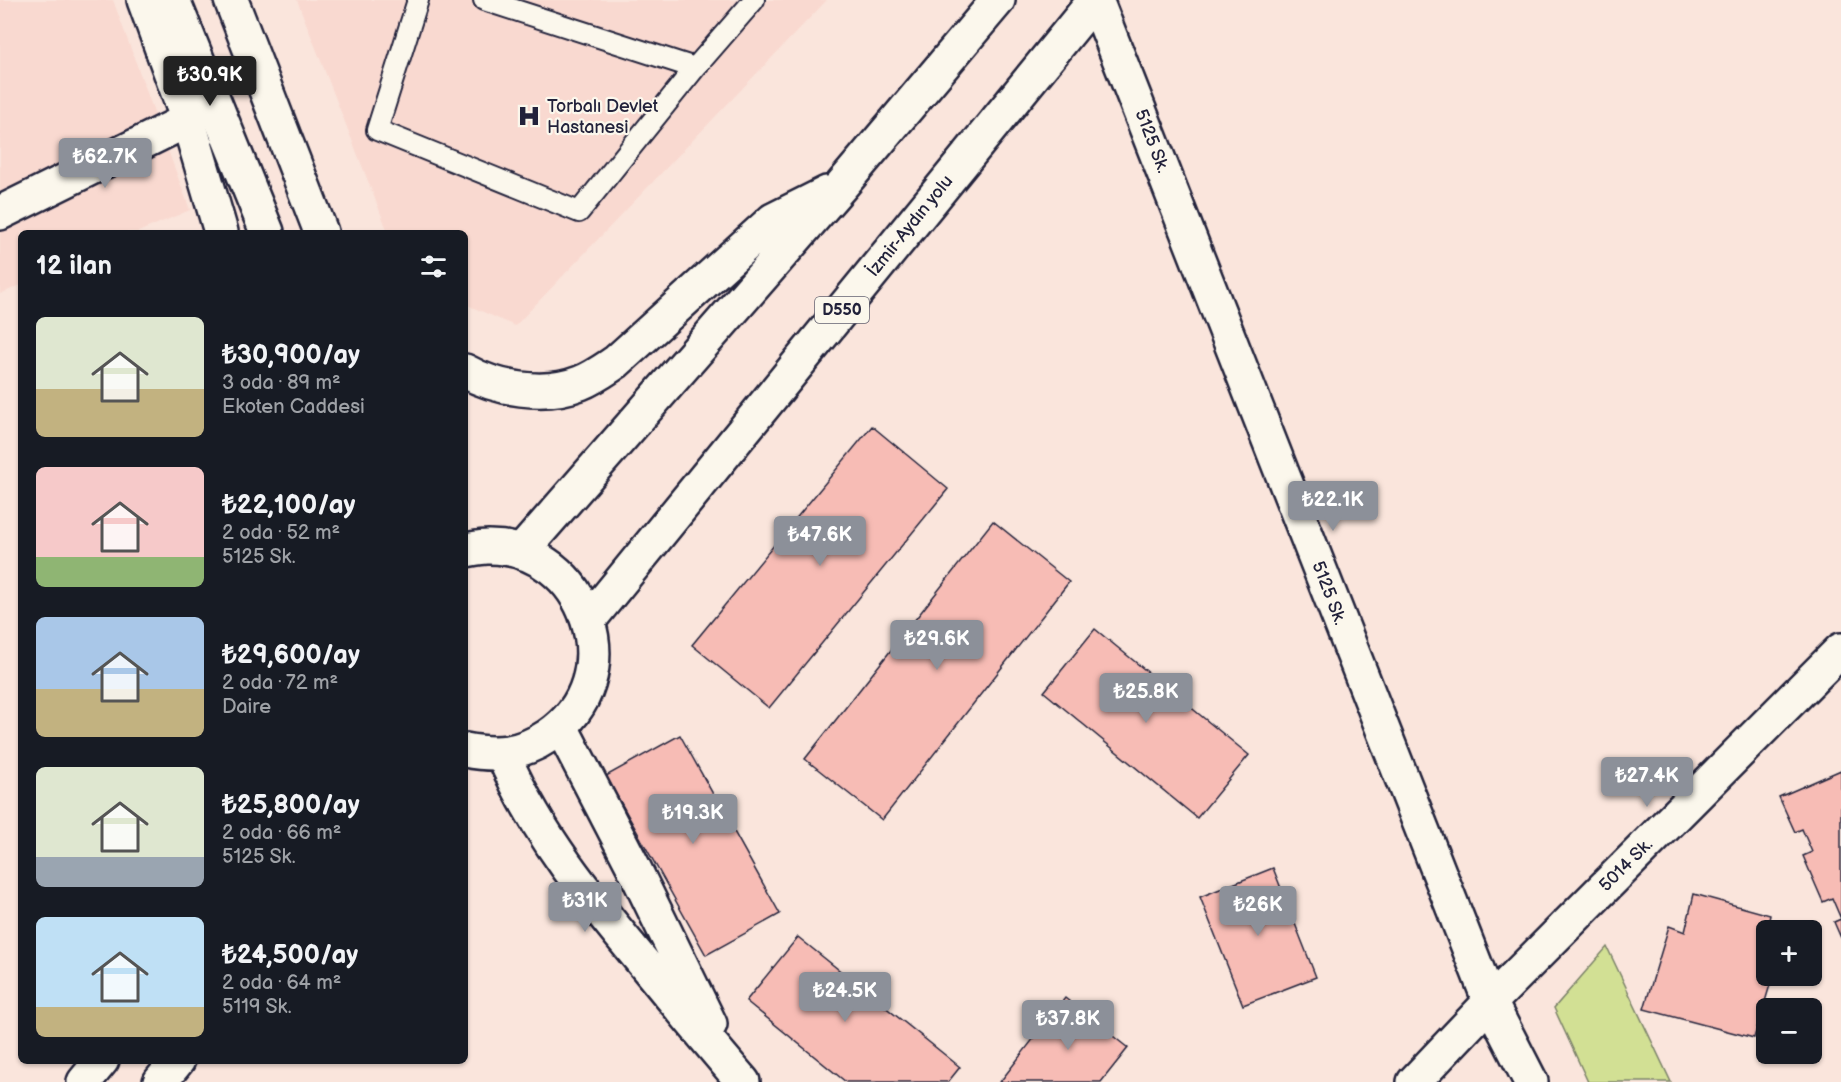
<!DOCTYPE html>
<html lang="tr">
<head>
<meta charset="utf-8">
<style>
	:root { --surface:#171b24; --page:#242831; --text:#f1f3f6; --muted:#9ea1a6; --accent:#8c9099 }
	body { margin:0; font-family:"Balsamiq Sans",sans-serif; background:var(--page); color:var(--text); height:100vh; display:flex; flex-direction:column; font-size:22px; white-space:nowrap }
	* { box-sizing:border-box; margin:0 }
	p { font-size:20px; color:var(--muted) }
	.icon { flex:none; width:33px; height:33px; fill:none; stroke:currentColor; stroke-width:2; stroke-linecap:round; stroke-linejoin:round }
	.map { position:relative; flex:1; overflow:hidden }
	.details { position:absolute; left:18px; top:230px; width:450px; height:834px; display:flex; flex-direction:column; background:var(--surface); border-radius:9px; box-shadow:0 2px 4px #0004 }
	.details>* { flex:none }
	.controls { position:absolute; left:1756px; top:920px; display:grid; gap:12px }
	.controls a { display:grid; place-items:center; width:66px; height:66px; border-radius:9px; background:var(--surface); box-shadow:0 2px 4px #0004; font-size:30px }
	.price { position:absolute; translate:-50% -51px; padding:0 14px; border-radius:6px; background:var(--accent); color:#fff; font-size:20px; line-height:39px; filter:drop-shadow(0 2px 3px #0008) }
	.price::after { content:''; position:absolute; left:50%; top:36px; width:18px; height:14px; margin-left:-9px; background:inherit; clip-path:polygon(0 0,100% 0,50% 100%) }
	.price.active { background:#222; color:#fff }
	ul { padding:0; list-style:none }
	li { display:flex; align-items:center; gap:18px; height:150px; padding:0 18px }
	li span { display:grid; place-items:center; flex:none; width:168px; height:120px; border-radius:9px; color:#555 }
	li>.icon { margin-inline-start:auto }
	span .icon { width:72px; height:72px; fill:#fffc; stroke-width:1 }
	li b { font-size:26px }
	h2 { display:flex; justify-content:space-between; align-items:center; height:72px; padding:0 18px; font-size:26px }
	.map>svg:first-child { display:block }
	.built { fill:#f9d9d0 }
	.green { fill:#d2e094; stroke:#7a8168; stroke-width:1.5 }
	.building { fill:#f7bcb5; stroke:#22223b; stroke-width:1.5 }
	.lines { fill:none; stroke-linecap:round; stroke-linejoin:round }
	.service-casing { stroke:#22223b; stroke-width:24 }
	.minor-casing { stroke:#22223b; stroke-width:38 }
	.tertiary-casing { stroke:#22223b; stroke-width:38 }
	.trunk-casing { stroke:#22223b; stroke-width:38 }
	.service { stroke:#fbf7ec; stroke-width:20 }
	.minor { stroke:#fbf7ec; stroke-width:33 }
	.tertiary { stroke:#fbf7ec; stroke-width:33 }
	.trunk { stroke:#fbf7ec; stroke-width:33 }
	.labels { text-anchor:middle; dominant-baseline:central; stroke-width:4.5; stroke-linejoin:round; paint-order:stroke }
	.shield { fill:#fbf7ec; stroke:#636270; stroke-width:1.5 }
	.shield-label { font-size:16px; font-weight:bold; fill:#22223b }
	.poi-label { font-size:18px; fill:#22223b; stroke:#fbf7ec; text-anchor:start }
	.street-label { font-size:18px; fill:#22223b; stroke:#fbf7ec }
</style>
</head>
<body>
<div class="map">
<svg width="1841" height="1082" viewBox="0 0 1841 1082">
	<rect width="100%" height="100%" fill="#fae5dc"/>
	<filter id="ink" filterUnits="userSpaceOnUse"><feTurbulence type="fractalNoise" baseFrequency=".0167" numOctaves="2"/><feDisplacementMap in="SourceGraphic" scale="12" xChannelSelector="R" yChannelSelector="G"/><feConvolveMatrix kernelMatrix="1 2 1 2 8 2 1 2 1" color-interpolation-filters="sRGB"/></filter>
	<g filter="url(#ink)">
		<!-- built -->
		<path class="built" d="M0,0h113l77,210 -52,22h-117v53l-21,9z
			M297,0h530l-312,326 -50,-22v-72h-77z"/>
		<!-- green -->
		<path class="green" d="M1607,947l64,135h-83l-34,-74z"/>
		<!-- building -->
		<path class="building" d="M872,426l76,63 -179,219 -77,-63z
			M993,521l76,61 -187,238 -77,-61z
			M1095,629l154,126 -52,63 -153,-126z
			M680,735l100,179 -74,41 -100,-179z
			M1841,770v149l-9,-21 -9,4 -20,-46 9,-4 -10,-23 -7,3 -16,-35z
			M1273,868l43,109 -73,28 -43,-108z
			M1694,894l76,21 -8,37 5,2v21h6l-19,63 -110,-29 25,-83 16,6z
			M1841,919v19l-7,-16z
			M798,937l162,130 -12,15h-102l-100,-81z
			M1065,998l63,50 -27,34h-101z"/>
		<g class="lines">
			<!-- service casing -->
			<g class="service-casing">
				<path id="service" d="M418,0l-41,130 202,82 116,-144 59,-68
					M484,0l211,68"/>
			</g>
			<!-- minor casing -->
			<g class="minor-casing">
				<path id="minor" d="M144,0l44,120 33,112
					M1096,0l394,1002 41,80
					M0,213l188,-93
					M1414,1082l76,-80 351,-352"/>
			</g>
			<!-- tertiary casing -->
			<g class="tertiary-casing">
				<path id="tertiary" d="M561,727l71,137 78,160
					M503,754c33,80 88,146 143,212 32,39 64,78 97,116"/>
			</g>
			<!-- trunk casing -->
			<g class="trunk-casing">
				<path id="trunk" d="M173,0l94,232
					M231,0l90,232
					M465,371c32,18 79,26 115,12 13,-5 24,-13 36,-21l157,-142 54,-27
					M465,550c7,-1 15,-3 23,-3 100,-1 145,132 60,189 -27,18 -52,20 -83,14
					M521,552l321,-367 156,-185
					M589,620l506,-620
					M84,1082l18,-22
					M160,1082l18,-22"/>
			</g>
			<!-- service -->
			<use href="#service" class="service"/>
			<!-- minor -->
			<use href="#minor" class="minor"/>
			<!-- tertiary -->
			<use href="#tertiary" class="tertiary"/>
			<!-- trunk -->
			<use href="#trunk" class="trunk"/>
		</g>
	</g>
	<!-- icons -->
	<defs>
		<g id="hospital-bare" transform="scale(1.8)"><path d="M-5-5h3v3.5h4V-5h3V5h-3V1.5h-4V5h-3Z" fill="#22223b" stroke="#fbf7ec" stroke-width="2.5" paint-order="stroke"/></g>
	</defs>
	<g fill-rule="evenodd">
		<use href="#hospital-bare" x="529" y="116"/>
	</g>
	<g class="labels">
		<!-- shield labels -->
		<rect class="shield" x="815" y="297" width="54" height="26" rx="4.5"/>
		<g class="shield-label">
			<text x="842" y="310">D550</text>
		</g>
		<!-- poi labels -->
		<g class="poi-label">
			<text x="547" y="106">Torbalı Devlet<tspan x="547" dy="21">Hastanesi</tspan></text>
		</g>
		<!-- street labels -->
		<g class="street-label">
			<text transform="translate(1152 141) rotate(69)">5125 Sk.</text>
			<text transform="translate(910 226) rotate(-51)">İzmir-Aydın yolu</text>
			<text transform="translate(1329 593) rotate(69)">5125 Sk.</text>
			<text transform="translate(1626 865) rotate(-45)">5014 Sk.</text>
		</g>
	</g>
</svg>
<div class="controls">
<a>+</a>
<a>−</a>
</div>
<b class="price active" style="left:210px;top:107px">₺30.9K</b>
<b class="price" style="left:105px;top:189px">₺62.7K</b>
<b class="price" style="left:1333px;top:532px">₺22.1K</b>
<b class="price" style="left:820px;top:567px">₺47.6K</b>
<b class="price" style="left:937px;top:671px">₺29.6K</b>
<b class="price" style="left:1146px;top:724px">₺25.8K</b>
<b class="price" style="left:1647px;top:808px">₺27.4K</b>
<b class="price" style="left:693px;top:845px">₺19.3K</b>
<b class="price" style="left:585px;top:933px">₺31K</b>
<b class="price" style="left:1258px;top:937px">₺26K</b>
<b class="price" style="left:845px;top:1023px">₺24.5K</b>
<b class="price" style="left:1068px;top:1051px">₺37.8K</b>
<section class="details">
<h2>12 ilan<svg class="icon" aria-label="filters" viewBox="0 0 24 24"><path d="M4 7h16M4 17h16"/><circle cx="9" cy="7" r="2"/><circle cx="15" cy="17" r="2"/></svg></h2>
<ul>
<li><span style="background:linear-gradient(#dfe7d0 60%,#c2b280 0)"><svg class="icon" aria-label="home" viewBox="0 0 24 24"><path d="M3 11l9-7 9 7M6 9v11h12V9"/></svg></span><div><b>₺30,900/ay</b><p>3 oda · 89 m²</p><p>Ekoten Caddesi</p></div></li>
<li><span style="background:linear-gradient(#f6c9c9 75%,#8fb573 0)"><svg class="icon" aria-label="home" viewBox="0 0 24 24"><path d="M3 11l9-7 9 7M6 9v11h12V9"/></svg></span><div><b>₺22,100/ay</b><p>2 oda · 52 m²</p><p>5125 Sk.</p></div></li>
<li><span style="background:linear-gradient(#a9c7e8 60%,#c2b280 0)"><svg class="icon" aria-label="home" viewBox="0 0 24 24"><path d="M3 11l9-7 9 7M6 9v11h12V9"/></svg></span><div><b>₺29,600/ay</b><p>2 oda · 72 m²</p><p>Daire</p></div></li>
<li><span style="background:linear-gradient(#dfe7d0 75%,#9aa5b1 0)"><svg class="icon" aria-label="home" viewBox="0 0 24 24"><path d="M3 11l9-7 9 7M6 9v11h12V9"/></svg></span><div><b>₺25,800/ay</b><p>2 oda · 66 m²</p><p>5125 Sk.</p></div></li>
<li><span style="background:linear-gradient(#bfe0f5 75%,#c2b280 0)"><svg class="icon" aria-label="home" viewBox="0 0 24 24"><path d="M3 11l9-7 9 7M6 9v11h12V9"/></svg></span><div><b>₺24,500/ay</b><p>2 oda · 64 m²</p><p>5119 Sk.</p></div></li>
</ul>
</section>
</div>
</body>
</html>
